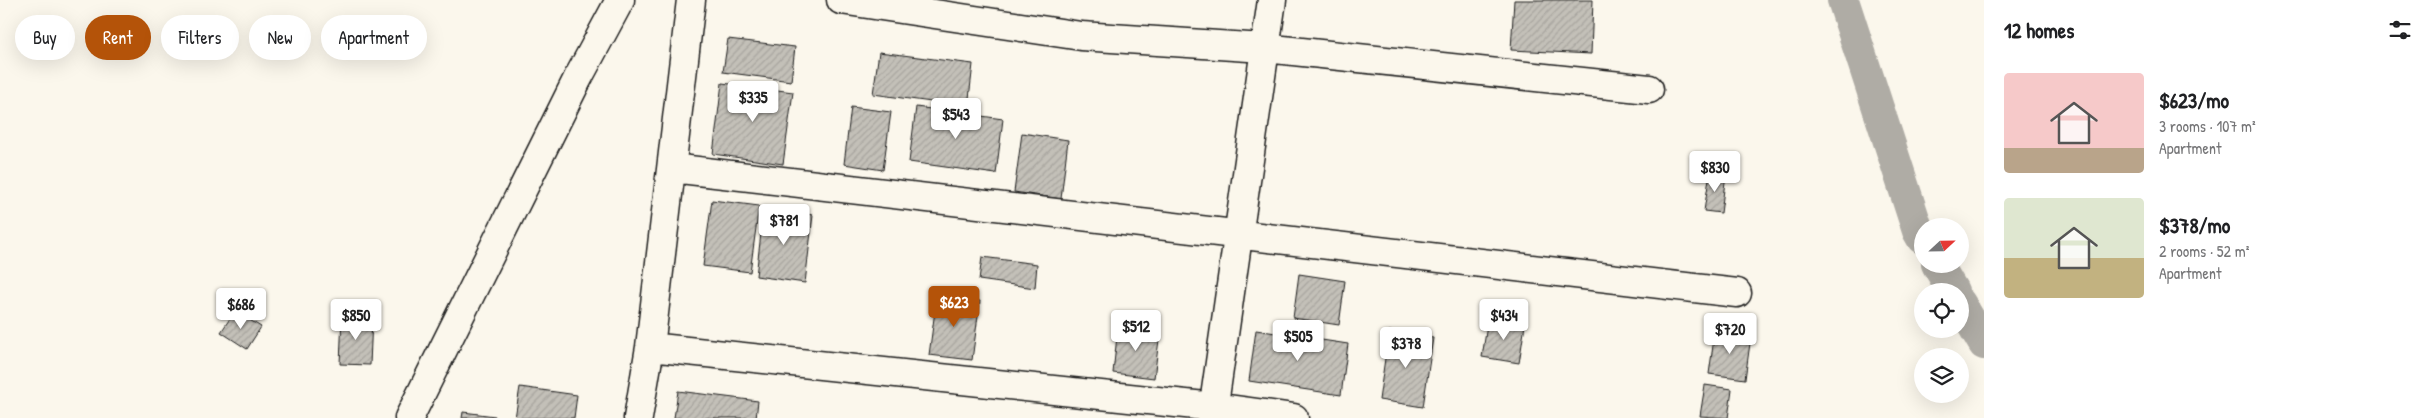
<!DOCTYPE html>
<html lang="en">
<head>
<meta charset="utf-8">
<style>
	:root { --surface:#fff; --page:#f6f6f6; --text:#202124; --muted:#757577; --accent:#b45309 }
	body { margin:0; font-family:"Patrick Hand",sans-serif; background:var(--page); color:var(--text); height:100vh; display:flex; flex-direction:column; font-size:19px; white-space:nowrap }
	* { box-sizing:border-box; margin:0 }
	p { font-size:16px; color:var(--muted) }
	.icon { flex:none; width:28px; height:28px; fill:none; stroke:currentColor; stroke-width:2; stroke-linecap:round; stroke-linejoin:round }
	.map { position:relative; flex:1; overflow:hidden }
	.panel { display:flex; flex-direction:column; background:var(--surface); width:450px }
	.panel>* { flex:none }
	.guide { position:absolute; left:15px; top:15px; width:475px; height:45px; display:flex; gap:10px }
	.needle { width:32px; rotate:68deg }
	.fabs { position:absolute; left:1914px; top:218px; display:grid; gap:10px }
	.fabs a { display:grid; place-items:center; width:55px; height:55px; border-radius:50%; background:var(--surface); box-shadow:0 5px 20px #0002; font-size:25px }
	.price { position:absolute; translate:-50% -42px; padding:0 11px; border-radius:5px; background:#fff; color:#222; font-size:16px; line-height:32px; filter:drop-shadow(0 1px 2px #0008) }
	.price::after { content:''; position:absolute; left:50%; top:30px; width:15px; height:11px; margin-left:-8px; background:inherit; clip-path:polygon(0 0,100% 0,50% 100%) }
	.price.on { background:var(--accent); color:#fff }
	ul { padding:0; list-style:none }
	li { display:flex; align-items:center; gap:15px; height:125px; padding:0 20px }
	li span { display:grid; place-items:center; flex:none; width:140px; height:100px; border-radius:5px; color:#555 }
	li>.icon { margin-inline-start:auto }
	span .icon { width:60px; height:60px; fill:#fffc; stroke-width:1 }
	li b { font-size:21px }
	h2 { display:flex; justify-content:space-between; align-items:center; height:60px; padding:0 20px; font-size:21px }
	.tag { padding:0 18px; border-radius:22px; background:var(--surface); box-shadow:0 5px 20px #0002; font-size:18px; line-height:45px }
	.tag.on { background:var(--accent); color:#fff }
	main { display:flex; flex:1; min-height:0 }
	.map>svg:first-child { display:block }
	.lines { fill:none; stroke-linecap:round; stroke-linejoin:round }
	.canal { stroke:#afaca5; stroke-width:32 }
	.building { fill:url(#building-hatch); stroke:#1c1c1c }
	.minor-casing { stroke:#1c1c1c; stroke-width:31 }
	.minor { stroke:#fbf7ec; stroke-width:28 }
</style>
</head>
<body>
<main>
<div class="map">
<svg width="1984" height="418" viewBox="0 0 1984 418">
	<defs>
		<pattern id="building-hatch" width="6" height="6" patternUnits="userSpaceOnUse" patternTransform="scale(1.25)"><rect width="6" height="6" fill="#c3c0b8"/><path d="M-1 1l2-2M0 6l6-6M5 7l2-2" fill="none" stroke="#a7a49e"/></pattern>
	</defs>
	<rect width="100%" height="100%" fill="#fbf7ec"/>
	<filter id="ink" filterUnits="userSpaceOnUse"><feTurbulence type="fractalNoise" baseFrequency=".02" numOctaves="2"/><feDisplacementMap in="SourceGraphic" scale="10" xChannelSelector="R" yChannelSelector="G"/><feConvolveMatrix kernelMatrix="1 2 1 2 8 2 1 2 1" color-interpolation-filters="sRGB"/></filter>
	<g filter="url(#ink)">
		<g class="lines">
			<!-- canal -->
			<path class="canal" d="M1843,0l75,231 4,7
				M1937,264l16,27
				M1960,303l24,41"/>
		</g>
		<!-- building -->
		<path class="building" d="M1514,0h79l-2,54 -80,-4z
			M728,39l67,8 -4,34 -68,-9z
			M879,52l94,12 -5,43 -95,-13z
			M722,83l71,9 -10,72 -70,-10z
			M851,107l40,5 -8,58 -39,-6z
			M916,107l87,12 -7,55 -87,-12z
			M1022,133l46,7 -7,59 -47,-7z
			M1710,172l16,2 -5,39 -17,-2z
			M712,200l47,6 -9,66 -47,-6z
			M764,208l49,7 -8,68 -49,-7z
			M982,257l55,7 -2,24 -56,-8z
			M1299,274l46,7 -6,44 -46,-7z
			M937,296l43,5 -8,59 -43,-5z
			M235,311l26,16 -14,22 -26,-17z
			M342,316l30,2 -2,47 -30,-1z
			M1488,319l37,6 -6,38 -37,-6z
			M1118,327l42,5 -6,46 -41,-5z
			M1256,330l92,14 -7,51 -92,-14z
			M1389,331l44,7 -10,69 -44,-7z
			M1715,331l36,5 -6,43 -36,-5z
			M1705,385l27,4 -4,29 -28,-2z
			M520,387l57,8 -3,23h-59z
			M678,391l80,10 -2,17h-82z
			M463,412l32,4v2h-33z"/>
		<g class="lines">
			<!-- minor casing -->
			<g class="minor-casing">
				<path id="minor" d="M841,0l240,36 183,12 385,41
					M672,168l1065,125
					M650,347l564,60 80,11
					M409,418l169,-340 42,-78
					M638,418l12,-71 41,-347
					M1212,418l60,-418"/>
			</g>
			<!-- minor -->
			<use href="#minor" class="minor"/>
		</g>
	</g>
</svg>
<div class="fabs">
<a><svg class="needle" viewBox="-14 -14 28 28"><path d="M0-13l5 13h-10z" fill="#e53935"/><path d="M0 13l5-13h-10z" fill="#757577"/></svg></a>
<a><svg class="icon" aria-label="locate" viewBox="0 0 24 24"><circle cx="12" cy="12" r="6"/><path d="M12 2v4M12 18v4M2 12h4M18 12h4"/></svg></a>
<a><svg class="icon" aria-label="layers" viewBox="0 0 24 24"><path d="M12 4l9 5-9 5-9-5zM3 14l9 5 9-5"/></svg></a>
</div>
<b class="price" style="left:753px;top:123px">$335</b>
<b class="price" style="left:956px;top:140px">$543</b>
<b class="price" style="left:1715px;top:193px">$830</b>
<b class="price" style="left:784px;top:246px">$781</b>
<b class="price on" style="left:954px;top:328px">$623</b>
<b class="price" style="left:241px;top:330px">$686</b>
<b class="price" style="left:356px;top:341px">$850</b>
<b class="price" style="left:1504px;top:341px">$434</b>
<b class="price" style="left:1136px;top:352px">$512</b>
<b class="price" style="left:1730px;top:355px">$720</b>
<b class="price" style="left:1298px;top:362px">$505</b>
<b class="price" style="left:1406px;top:369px">$378</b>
<div class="guide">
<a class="tag">Buy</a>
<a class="tag on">Rent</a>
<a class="tag">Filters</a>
<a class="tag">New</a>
<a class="tag">Apartment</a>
</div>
</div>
<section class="panel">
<h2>12 homes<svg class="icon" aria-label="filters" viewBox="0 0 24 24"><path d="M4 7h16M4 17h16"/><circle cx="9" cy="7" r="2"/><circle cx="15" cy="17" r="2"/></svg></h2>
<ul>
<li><span style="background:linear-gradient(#f6c9c9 75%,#b9a48a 0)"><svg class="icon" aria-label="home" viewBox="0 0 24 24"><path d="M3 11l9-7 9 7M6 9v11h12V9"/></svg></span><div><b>$623/mo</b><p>3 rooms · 107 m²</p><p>Apartment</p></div></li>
<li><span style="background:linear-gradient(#dfe7d0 60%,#c2b280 0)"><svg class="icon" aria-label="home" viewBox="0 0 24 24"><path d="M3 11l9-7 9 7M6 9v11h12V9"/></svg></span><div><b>$378/mo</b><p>2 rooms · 52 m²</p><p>Apartment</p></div></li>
</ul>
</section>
</main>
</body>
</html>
